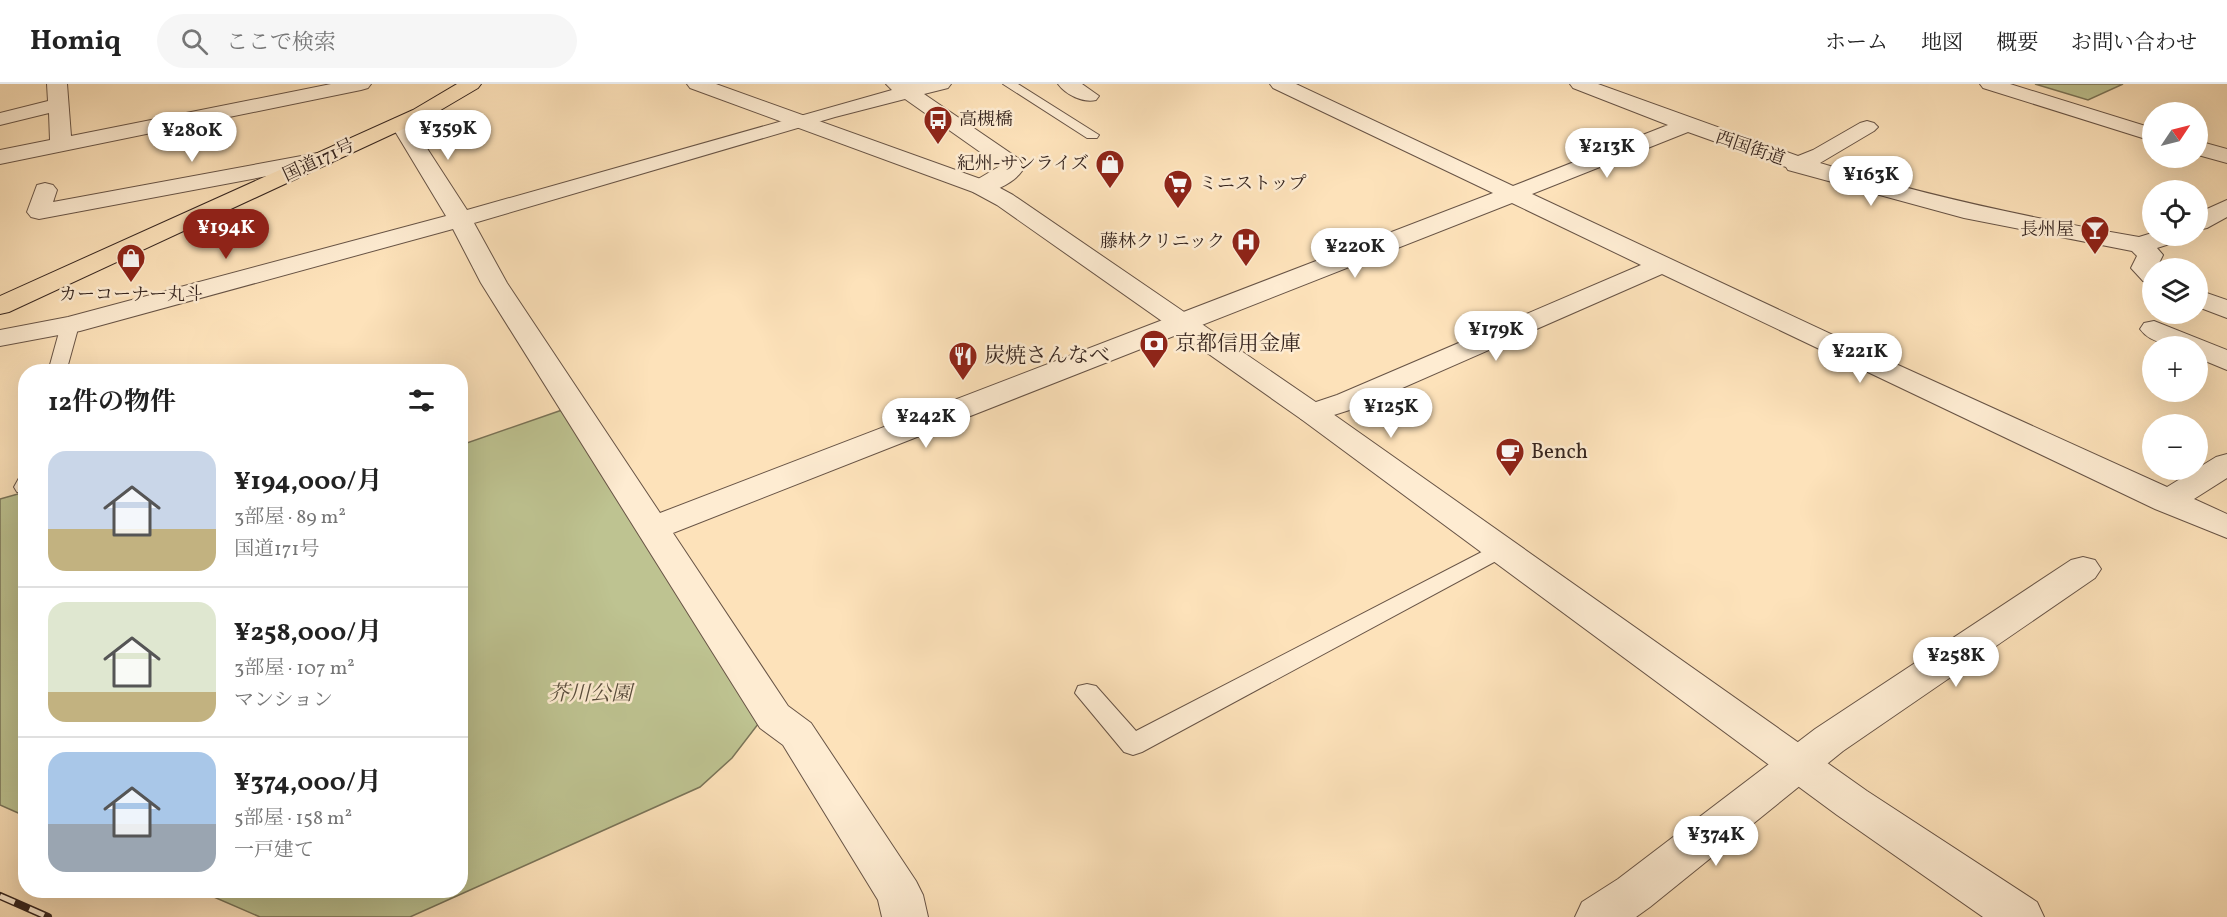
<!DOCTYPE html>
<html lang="ja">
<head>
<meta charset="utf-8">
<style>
	:root { --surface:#fff; --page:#f6f6f6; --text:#222; --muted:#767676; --line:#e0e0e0; --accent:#8f2418 }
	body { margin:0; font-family:Vollkorn,"Noto Serif JP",serif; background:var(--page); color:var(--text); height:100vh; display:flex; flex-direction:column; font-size:22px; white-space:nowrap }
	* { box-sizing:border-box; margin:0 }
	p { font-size:20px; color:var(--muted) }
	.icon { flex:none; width:33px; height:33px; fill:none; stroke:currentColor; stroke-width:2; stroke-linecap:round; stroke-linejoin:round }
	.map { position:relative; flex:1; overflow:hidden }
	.sheet { position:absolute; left:18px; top:280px; width:450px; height:534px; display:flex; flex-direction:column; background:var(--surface); border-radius:24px; box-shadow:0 6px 24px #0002 }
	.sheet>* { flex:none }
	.needle { width:39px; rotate:55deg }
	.buttons { position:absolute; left:2142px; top:18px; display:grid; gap:12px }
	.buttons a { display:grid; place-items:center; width:66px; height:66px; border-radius:50%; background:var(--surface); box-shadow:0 6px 24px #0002; font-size:30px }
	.price { position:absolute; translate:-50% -51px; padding:0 14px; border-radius:21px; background:#fff; color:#222; font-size:20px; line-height:39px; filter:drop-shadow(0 2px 3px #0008) }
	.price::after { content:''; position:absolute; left:50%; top:36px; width:18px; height:14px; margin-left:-9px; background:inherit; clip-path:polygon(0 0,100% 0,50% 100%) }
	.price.active { background:var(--accent); color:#fff }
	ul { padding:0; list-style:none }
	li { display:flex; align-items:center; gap:18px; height:150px; padding:0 30px }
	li+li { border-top:2px solid var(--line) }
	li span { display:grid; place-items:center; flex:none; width:168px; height:120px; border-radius:18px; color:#555 }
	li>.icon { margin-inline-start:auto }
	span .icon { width:72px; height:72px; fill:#fffc; stroke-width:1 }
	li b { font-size:26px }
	h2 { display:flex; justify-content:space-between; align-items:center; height:72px; padding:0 30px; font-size:26px }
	header { display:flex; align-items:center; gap:36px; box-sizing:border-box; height:84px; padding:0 30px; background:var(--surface); border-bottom:2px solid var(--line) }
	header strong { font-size:28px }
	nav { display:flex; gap:33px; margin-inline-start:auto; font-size:21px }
	.search { width:420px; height:54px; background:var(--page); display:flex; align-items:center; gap:15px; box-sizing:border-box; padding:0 21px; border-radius:33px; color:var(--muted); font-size:22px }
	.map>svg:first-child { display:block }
	.green { fill:#bec391; stroke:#7a7458; stroke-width:1.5 }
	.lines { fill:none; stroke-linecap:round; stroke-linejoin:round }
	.service-casing { stroke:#685446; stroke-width:2 }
	.minor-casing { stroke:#685446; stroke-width:2 }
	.tertiary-casing { stroke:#685446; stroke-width:2 }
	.trunk-casing { stroke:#36251f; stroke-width:2 }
	.service { fill:#feecd2; fill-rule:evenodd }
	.minor { fill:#feecd2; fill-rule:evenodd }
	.tertiary { fill:#feecd2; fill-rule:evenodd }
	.trunk { fill:#fde2ba; fill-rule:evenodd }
	.rail-casing { stroke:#36251f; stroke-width:8 }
	.rail { stroke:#feecd2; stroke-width:5; stroke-dasharray:16; stroke-linecap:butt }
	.labels { text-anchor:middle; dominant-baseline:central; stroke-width:5; stroke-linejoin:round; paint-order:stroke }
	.far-poi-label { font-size:18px; fill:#36251f; stroke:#feecd2; text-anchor:end }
	.far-street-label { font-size:18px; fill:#36251f; stroke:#feecd2 }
	.poi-label { font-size:21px; fill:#36251f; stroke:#feecd2; text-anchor:start }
	.park-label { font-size:21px; font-style:italic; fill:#584c3c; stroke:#feecd2 }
</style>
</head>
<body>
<header>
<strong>Homiq</strong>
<div class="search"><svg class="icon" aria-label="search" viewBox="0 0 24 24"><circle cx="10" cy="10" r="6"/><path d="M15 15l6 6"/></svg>ここで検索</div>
<nav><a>ホーム</a><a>地図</a><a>概要</a><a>お問い合わせ</a></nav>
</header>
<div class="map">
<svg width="2227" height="833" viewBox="0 0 2227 833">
	<rect width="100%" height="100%" fill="#fde2ba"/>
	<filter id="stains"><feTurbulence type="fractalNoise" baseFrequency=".00333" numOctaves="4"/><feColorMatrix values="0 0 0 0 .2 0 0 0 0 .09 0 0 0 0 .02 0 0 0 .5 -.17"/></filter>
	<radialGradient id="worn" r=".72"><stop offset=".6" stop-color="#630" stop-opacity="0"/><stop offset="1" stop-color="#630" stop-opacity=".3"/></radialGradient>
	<!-- green -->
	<path class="green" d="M2035,0h88l-35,16z
		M565,325l197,310 -30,39 -32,29 -290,130h-150l-60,-26h260l1,-446z
		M25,408v324l-25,-11v-306z"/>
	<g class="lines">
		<!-- service casing -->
		<g class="service-casing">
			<path id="service" d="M1003,0h15l81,51 -2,3h-10z
				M70,236l6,1 3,4 -13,47h-18l13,-47 3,-4z
				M26,393v16l-9,-1 -3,-5 5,-9z
				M1501,458l8,2 3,5 -3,5 -367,198 -9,3 -9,-3 -49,-59 3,-7 9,-2 9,2 40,45z"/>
		</g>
		<!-- minor casing -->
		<g class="minor-casing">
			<path id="minor" d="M47,0h20l4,52 260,-52h40l-3,4 -7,2 -361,74v-14l50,-10 -1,-27 -49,12v-12l48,-12z
				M886,0h65l-3,4 -24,6 95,65 3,5v7c-9,13 -34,25 -49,21l-4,-5 4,-5 27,-16 -95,-67 -70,18 -361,106 33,60 153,230 833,-320 -220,-105 -3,-4h26l217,102 155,-61 -95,-37 -3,-4h28l200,72 15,-6 47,-27 7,-2 7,2 4,4 -4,4 -54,32c106,33 210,55 319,74l13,-4v3h30l-3,5 -22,7 6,7 -6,12 2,1h-7v16l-9,-3 -12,-13 6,-12 -5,-5 -168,-33 -176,-48 -2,-3 -98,-35 -156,62 333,156 302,137 49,-30 11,-3v24l-33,21 33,15v24l-72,-29 -493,-235 -303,133 -47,15 -11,-3 -4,-6 4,-6 36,-12 304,-130 -129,-62 -839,330 115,173 23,17 105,158 7,14 5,22h-46l-4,-17 -95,-155 -23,-17 -279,-445 -28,-54 -373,102 -80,15v-16l68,-13 378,-101 -56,-93 4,-4 7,-2 7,2 59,91 425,-120z
				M1058,0h24l17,12 -3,4c-13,3 -30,-5 -38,-16z
				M1980,0h30l142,44v13l-169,-53z
				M2198,57l29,8v14l-29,-8z
				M323,68l8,2 3,5 -3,5 -292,55 -8,-2 -4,-5 10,-27 8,-2 8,2 4,5 -4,12z
				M2227,116v17l-20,11 -9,2v-17z
				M2198,206l29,10v18l-29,-11z
				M2154,237l73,29v20l-29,-12v-12c-20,0 -46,0 -58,-17l4,-6z
				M2083,473l12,3 6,9 -6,9 -252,173 -193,156 -14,10h-61l7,-15 36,-23 197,-150 256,-169z"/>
		</g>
		<!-- tertiary casing -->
		<g class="tertiary-casing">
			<path id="tertiary" d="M687,0h29l273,98 24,13 310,212 544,384 170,111 7,15h-61l-146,-102 -536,-396 -304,-214 -24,-13 -283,-104z"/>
		</g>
		<!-- trunk casing -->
		<g class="trunk-casing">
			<path id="trunk" d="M457,0h24l-3,4 -51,30 -418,194 -9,2v-18l413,-186z"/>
		</g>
		<!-- service -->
		<use href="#service" class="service"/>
		<!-- minor -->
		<use href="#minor" class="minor"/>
		<!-- tertiary -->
		<use href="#tertiary" class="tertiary"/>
		<!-- trunk -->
		<use href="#trunk" class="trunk"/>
		<!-- rail casing -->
		<g class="rail-casing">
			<path id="rail" d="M0,812l48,21"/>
		</g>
		<!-- rail -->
		<use href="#rail" class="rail"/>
	</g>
	<!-- icons -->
	<defs>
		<g id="bus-pin" transform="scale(1.5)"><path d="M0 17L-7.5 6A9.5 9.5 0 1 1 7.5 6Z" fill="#8f2418" stroke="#feecd2"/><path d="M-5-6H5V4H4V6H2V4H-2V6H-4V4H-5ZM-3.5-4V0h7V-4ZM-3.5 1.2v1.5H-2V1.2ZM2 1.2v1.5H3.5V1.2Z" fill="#fff"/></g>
		<g id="shop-pin" transform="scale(1.5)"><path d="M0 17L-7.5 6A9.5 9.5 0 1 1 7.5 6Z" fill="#8f2418" stroke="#feecd2"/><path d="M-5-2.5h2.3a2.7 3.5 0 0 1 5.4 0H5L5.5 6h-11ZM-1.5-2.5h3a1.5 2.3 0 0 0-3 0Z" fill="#fff"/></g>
		<g id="supermarket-pin" transform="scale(1.5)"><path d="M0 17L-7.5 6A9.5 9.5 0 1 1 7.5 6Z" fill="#8f2418" stroke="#feecd2"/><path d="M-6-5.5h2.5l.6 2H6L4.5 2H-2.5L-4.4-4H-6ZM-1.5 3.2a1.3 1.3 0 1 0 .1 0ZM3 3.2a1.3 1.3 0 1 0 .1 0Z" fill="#fff"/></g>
		<g id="bar-pin" transform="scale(1.5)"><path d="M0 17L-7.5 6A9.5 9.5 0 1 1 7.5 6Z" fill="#8f2418" stroke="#feecd2"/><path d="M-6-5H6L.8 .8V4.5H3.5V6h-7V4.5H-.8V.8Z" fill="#fff"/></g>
		<g id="hospital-pin" transform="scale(1.5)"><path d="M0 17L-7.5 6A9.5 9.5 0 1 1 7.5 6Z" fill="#8f2418" stroke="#feecd2"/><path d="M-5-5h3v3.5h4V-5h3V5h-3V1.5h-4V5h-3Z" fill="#fff"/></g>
		<g id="bank-pin" transform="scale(1.5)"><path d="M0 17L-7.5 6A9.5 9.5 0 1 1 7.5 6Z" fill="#8f2418" stroke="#feecd2"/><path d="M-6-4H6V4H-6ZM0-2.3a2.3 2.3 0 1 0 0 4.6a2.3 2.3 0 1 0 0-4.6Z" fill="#fff"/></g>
		<g id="restaurant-pin" transform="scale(1.5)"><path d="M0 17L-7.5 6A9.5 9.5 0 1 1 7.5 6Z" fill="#8f2418" stroke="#feecd2"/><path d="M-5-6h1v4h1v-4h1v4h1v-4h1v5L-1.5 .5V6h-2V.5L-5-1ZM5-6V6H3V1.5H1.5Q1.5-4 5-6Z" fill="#fff"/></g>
		<g id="cafe-pin" transform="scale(1.5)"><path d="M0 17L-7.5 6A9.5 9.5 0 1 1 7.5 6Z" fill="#8f2418" stroke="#feecd2"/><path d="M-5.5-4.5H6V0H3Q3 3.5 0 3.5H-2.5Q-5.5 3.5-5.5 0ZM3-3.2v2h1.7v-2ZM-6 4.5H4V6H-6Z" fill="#fff"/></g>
	</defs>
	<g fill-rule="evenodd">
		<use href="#bus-pin" x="938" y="36"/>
		<use href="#shop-pin" x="1110" y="80"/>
		<use href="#supermarket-pin" x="1178" y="100"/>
		<use href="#bar-pin" x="2095" y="146"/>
		<use href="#hospital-pin" x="1246" y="158"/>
		<use href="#shop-pin" x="131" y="174"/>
		<use href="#bank-pin" x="1154" y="260"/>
		<use href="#restaurant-pin" x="963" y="272"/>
		<use href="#cafe-pin" x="1510" y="368"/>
	</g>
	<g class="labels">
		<!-- far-poi labels -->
		<g class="far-poi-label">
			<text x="959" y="36" text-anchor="start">高槻橋</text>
			<text x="1089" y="80">紀州-サンライズ</text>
			<text x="1199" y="100" text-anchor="start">ミニストップ</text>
			<text x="2074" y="146">長州屋</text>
			<text x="1225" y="158">藤林クリニック</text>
			<text x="131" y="211" text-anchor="middle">カーコーナー丸斗</text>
		</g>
		<!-- far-street labels -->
		<g class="far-street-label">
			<text transform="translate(1750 65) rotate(19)">西国街道</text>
			<text transform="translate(319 77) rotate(-25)">国道171号</text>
		</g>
		<!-- poi labels -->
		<g class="poi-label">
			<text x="1175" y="260">京都信用金庫</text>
			<text x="984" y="272">炭焼さんなべ</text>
			<text x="1531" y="368">Bench</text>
		</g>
		<!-- park labels -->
		<g class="park-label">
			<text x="590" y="610">芥川公園</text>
		</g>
	</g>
	<rect width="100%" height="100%" filter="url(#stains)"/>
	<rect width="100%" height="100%" fill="url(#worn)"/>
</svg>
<div class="buttons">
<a><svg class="needle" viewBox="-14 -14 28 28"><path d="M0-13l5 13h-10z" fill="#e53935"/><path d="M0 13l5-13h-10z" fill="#767676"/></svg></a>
<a><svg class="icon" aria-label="locate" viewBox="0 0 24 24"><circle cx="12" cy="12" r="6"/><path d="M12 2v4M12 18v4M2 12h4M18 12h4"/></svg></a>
<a><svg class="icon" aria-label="layers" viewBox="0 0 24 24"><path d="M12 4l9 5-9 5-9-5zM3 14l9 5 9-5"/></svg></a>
<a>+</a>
<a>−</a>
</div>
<b class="price" style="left:448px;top:77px">¥359K</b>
<b class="price" style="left:192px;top:79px">¥280K</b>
<b class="price" style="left:1607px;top:95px">¥213K</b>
<b class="price" style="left:1871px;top:123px">¥163K</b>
<b class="price active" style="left:226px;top:176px">¥194K</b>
<b class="price" style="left:1355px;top:195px">¥220K</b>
<b class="price" style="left:1496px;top:278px">¥179K</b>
<b class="price" style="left:1860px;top:300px">¥221K</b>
<b class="price" style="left:1391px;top:355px">¥125K</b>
<b class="price" style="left:926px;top:365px">¥242K</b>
<b class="price" style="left:1956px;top:604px">¥258K</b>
<b class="price" style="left:1716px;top:783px">¥374K</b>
<section class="sheet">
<h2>12件の物件<svg class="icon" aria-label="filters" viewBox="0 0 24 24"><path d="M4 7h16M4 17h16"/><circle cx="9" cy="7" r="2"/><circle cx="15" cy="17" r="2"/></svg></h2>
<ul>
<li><span style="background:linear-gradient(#c9d6e8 65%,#c2b280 0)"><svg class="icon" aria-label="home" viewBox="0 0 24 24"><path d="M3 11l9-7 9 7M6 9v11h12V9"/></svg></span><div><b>¥194,000/月</b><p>3部屋 · 89 m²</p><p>国道171号</p></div></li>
<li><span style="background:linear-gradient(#dfe7d0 75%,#c2b280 0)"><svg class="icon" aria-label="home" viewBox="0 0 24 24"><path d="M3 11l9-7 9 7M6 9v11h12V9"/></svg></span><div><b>¥258,000/月</b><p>3部屋 · 107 m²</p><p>マンション</p></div></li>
<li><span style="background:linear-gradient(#a9c7e8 60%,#9aa5b1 0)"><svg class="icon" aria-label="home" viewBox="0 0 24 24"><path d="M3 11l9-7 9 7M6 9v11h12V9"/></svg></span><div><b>¥374,000/月</b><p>5部屋 · 158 m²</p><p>一戸建て</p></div></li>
</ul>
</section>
</div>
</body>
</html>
